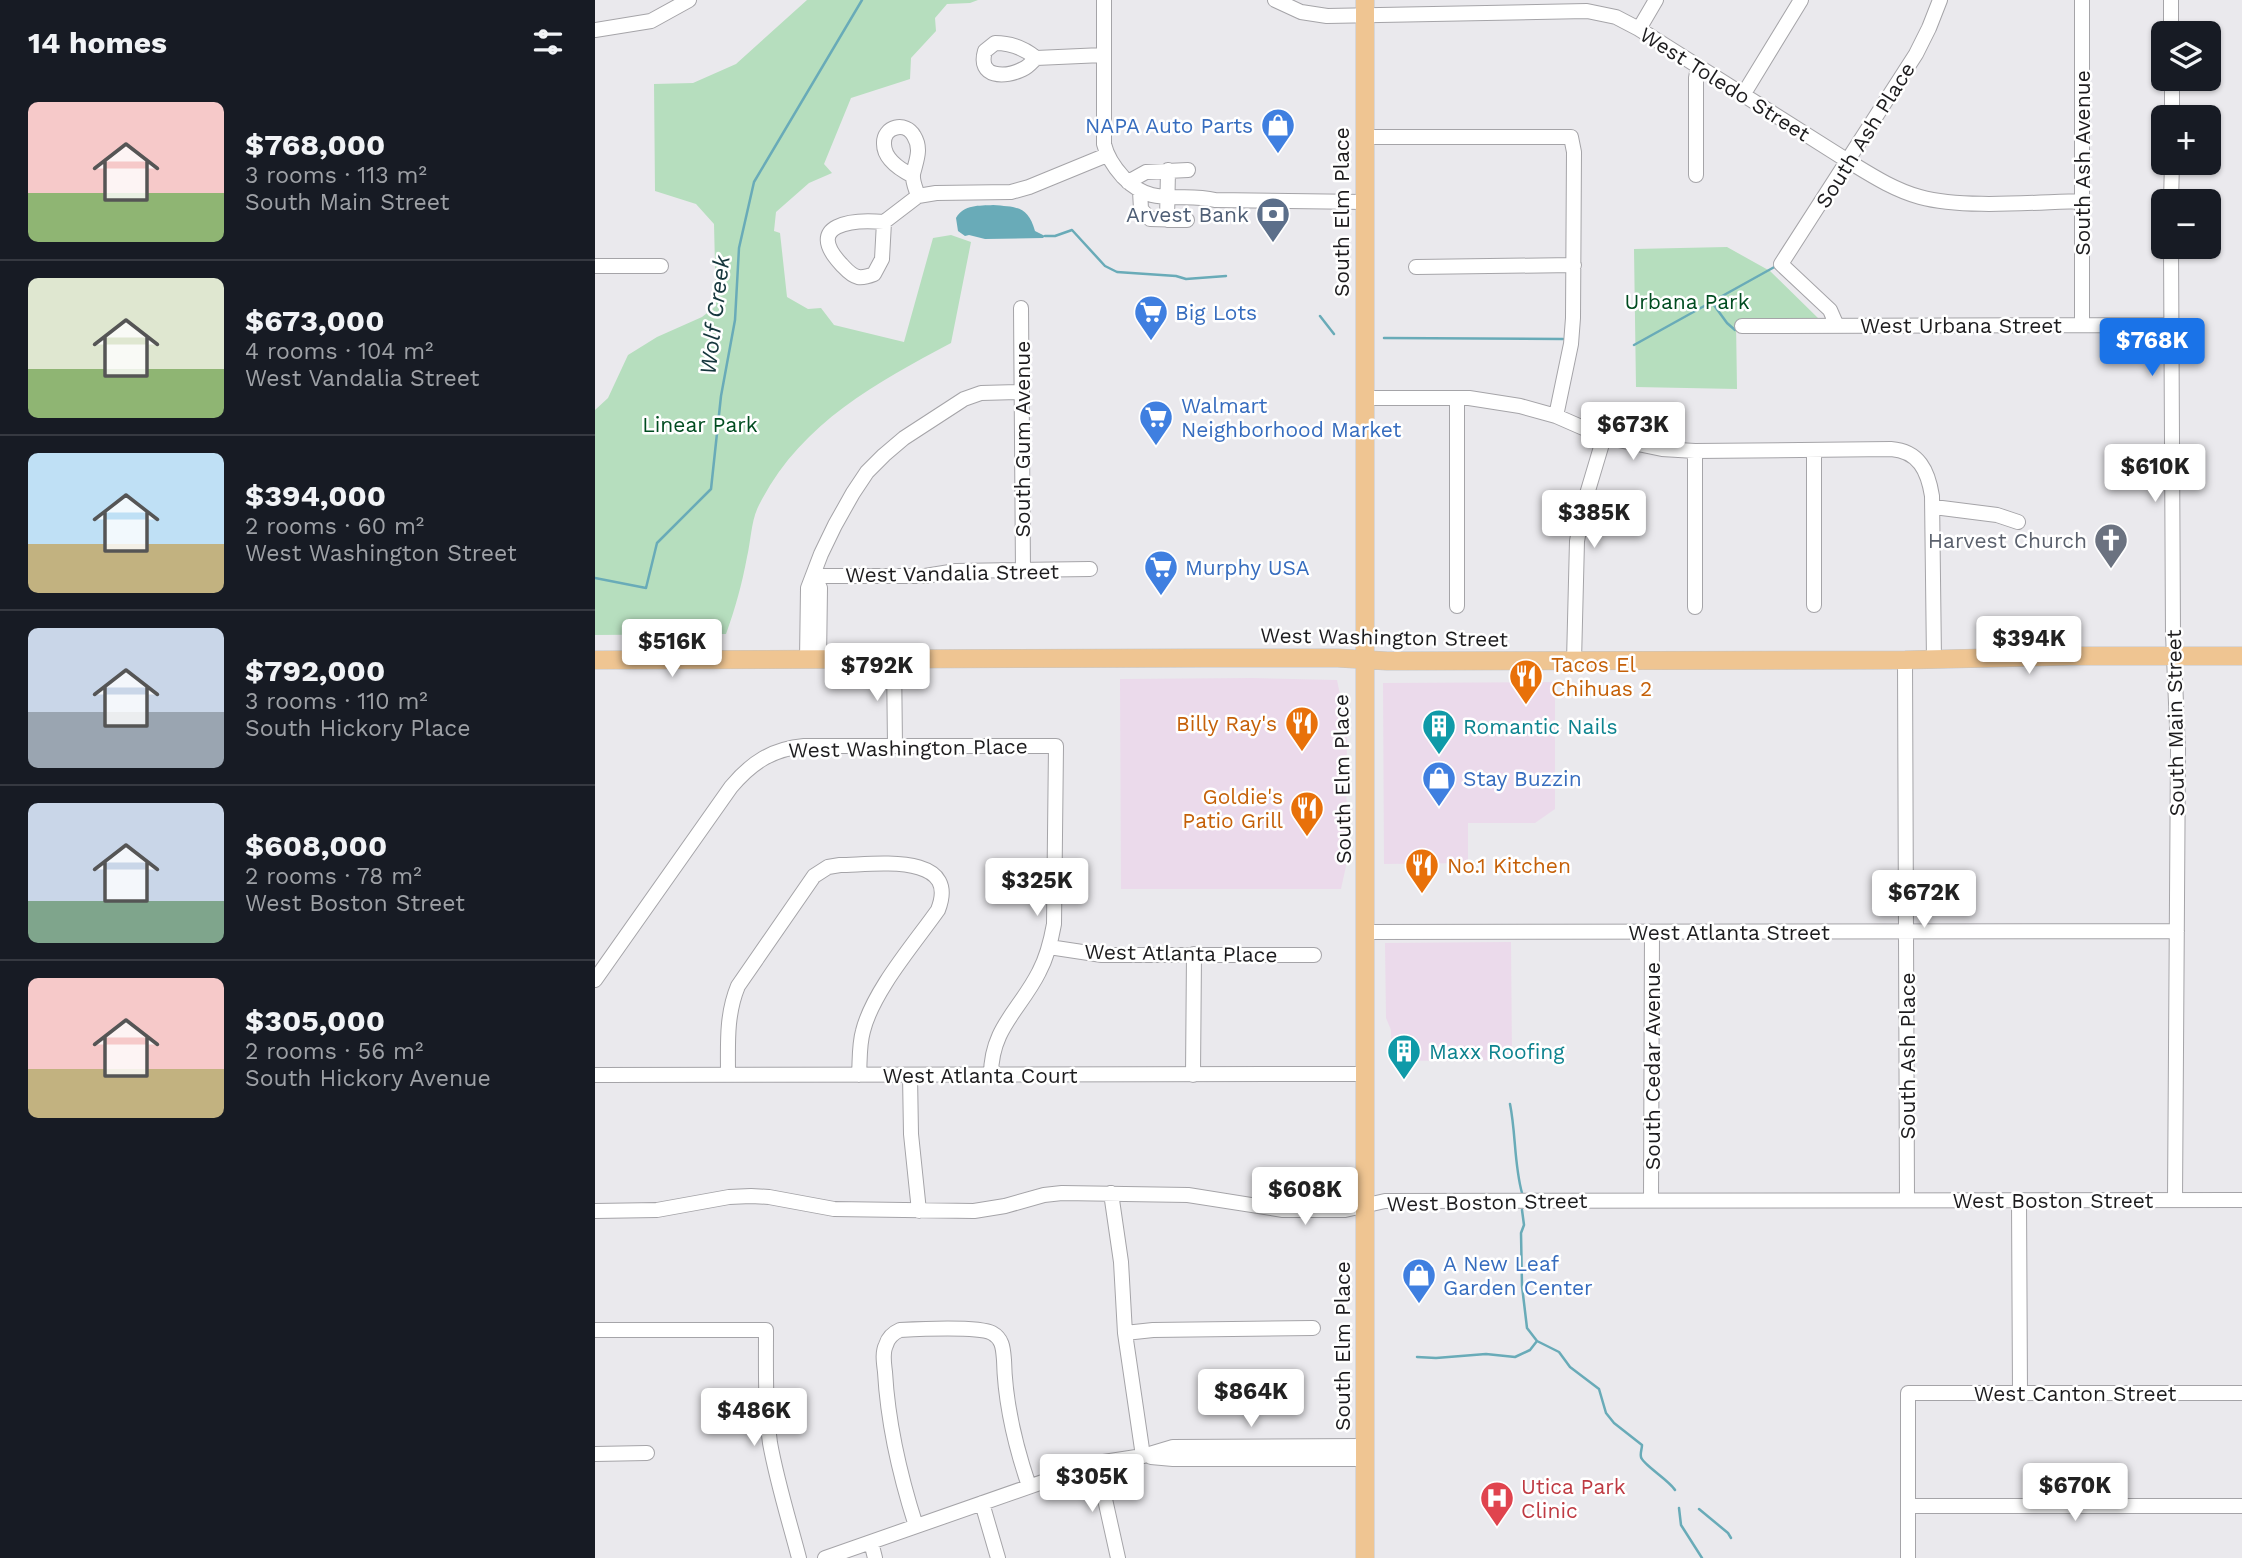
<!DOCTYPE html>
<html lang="en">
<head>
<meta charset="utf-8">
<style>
	:root { --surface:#171b24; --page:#20242c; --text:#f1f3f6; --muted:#9ea1a6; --line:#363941; --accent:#1a73e8 }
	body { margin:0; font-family:"Work Sans",sans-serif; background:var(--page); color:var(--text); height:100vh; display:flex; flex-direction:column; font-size:26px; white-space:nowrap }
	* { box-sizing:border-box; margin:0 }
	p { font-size:23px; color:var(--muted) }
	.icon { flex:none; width:38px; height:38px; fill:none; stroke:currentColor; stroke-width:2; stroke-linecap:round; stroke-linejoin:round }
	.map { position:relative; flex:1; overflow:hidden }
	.panel { display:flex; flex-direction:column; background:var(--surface); width:595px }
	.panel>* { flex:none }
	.buttons { position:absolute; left:1556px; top:21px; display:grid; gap:14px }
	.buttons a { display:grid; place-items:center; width:70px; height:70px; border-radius:10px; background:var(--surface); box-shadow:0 2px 5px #0004; font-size:35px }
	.price { position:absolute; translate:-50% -60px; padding:0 16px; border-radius:7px; background:#fff; color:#222; font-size:23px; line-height:46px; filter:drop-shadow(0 2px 4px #0008) }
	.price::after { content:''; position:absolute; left:50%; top:42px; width:21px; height:16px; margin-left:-10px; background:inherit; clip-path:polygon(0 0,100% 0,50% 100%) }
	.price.selected { background:var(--accent); color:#fff }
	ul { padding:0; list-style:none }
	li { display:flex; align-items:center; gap:21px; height:175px; padding:0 28px }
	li+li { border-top:2px solid var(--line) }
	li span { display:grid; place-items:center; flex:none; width:196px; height:140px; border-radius:10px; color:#555 }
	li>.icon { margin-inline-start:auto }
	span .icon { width:84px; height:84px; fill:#fffc; stroke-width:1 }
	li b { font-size:30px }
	h2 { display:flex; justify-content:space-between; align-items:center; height:84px; padding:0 28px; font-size:30px }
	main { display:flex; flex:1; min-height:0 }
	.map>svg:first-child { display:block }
	.commercial { fill:#ebdaeb }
	.green { fill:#b6debe }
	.water { fill:#69abb8 }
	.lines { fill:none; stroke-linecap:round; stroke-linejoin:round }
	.stream { stroke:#69abb8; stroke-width:2.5 }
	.minor-casing { stroke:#a5a4a8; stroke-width:16 }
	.major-casing { stroke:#c4c4c4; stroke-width:19 }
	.minor { stroke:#fff; stroke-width:14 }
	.major { stroke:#efc592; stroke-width:18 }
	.labels { text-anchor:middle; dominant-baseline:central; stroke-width:5; stroke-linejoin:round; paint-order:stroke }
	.street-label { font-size:21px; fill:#1d1c1e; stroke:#fff }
	.shop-label { font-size:21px; fill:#366cbe; stroke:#fff; text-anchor:start }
	.service-label { font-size:21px; fill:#4e5e75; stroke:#fff; text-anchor:end }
	.park-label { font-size:21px; fill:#004c20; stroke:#fff }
	.worship-label { font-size:21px; fill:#5b616d; stroke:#fff; text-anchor:end }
	.food-label { font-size:21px; fill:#c56008; stroke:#fff; text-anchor:start }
	.culture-label { font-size:21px; fill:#0d838f; stroke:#fff; text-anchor:start }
	.health-label { font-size:21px; fill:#be3a42; stroke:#fff; text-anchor:start }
	.water-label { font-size:23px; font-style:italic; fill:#15363c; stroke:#fff }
</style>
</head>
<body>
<main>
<section class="panel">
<h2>14 homes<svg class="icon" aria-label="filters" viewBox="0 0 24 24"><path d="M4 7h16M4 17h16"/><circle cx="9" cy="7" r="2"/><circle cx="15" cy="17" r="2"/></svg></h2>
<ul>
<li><span style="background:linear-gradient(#f6c9c9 65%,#8fb573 0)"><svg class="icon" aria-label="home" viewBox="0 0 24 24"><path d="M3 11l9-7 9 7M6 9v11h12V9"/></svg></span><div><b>$768,000</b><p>3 rooms · 113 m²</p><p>South Main Street</p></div></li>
<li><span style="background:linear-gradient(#dfe7d0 65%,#8fb573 0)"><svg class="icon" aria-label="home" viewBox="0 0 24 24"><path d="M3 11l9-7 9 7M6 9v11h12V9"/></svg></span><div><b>$673,000</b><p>4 rooms · 104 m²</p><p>West Vandalia Street</p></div></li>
<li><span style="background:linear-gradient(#bfe0f5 65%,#c2b280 0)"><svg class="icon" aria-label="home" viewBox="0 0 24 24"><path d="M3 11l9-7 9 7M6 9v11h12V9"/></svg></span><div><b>$394,000</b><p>2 rooms · 60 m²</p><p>West Washington Street</p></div></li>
<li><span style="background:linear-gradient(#c9d6e8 60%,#9aa5b1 0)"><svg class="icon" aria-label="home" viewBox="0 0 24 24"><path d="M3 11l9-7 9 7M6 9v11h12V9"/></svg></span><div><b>$792,000</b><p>3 rooms · 110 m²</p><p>South Hickory Place</p></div></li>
<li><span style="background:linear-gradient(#c9d6e8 70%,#7fa58c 0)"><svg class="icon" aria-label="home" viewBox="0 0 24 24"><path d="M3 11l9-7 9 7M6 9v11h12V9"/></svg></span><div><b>$608,000</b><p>2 rooms · 78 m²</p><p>West Boston Street</p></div></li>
<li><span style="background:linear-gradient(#f6c9c9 65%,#c2b280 0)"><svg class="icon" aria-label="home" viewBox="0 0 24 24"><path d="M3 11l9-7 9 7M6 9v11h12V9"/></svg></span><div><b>$305,000</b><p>2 rooms · 56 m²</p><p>South Hickory Avenue</p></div></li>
</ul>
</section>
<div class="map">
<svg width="1647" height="1558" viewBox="0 0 1647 1558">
	<rect width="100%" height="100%" fill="#eae9ed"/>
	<!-- commercial -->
	<path class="commercial" d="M658,678l84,2 10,49 -1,137 -5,23h-220l-1,-210z
		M960,682v127l-20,14h-67v40l-84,1 -1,-181z
		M916,942l1,118 -121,1v-31l-5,-12 -1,-75z"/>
	<!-- green -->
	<path class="green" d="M212,0h171l-8,3 -23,1 -12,14 1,13 -25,27 -1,21 -59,19 -27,66 8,9 -23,10 -33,29 -2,19 6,2 7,64 21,12 13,-1 13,17 70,17 29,-104 18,-3 20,7 -20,101c-77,41 -151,81 -192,162 -8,15 -8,36 -12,52 -5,27 -12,52 -21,77l-131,1v-225l13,-12 20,-43 29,-18 45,-20 14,-11 -2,-82 -18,-20 -41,-13 -1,-107 39,-1 43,-19z
		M1132,247l43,24 49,48 -83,2 1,68 -101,-2 -2,-138z"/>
	<!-- water -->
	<path class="water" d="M398,205c24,2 35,1 42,26l10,5 -2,2 -58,1 -16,-4 -4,1 -7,-5 -2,-13c8,-14 23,-12 37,-13z"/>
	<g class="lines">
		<!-- stream -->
		<path class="stream" d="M450,236h10l17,-6 33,36 12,6 59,4 10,3 40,-3
			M1116,301l16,22 8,7 4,-2
			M725,316l14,18
			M789,338l179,1
			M1039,345l144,-80
			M0,578l51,10 11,-45 54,-54 10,-93 14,-76 4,-72 15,-66 108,-182
			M915,1104c6,30 4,60 12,89
			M927,1210l2,15 -3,8 1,53 5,42 10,13 22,11 11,15 29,22 7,24 8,10 28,22c0,4 -2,8 -1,12 1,7 28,23 34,33
			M822,1357l19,1 50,-4 29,3 15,-7 7,-9
			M1084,1508l2,17 21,33
			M1104,1509l29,24 3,5"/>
		<!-- minor casing -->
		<g class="minor-casing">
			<path id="minor" d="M509,0v144c3,13 10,23 19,33 31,32 56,14 92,23l149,2
				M680,0l26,12 26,4 260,-5 29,6 23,12 209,132c23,14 46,29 72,36 44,12 116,5 162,4
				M1487,0v325
				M1576,0v33
				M1044,29l17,-29
				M0,30l56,-9 38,-21
				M441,58c-12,-10 -25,-15 -41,-15l-10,8c-8,27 20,27 38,18 5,-2 9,-7 13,-11l67,-3
				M1577,79v38
				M1148,95l58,-95
				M769,137h207l3,15 -1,166 -2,26 -15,72
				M1101,175v-97l2,-11
				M318,176c-12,-6 -29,-16 -29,-32 -1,-18 22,-23 30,-8 8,13 2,25 -1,38 -1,7 3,15 5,22
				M533,182l18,-10 42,-2
				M545,191l1,18 9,10 37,1
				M1576,201l1,-38
				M572,220l1,-50
				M289,222l-2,37 -8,15c-5,2 -10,4 -16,3 -8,-2 -12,-8 -17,-13 -37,-40 12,-45 43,-42l34,-26 18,-3 75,-1 18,-5 78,-32
				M1576,247l2,387 5,115 -3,451
				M0,266h66
				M821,267l158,-2
				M426,308l2,263
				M1147,326l428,-1
				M1242,326l-7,-16 -49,-46 135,-210 13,-26 11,-28
				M769,398h105l51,8 36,10 48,21 58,12 33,2 196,-2c28,2 37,22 41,47l2,164
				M1219,450v155
				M1100,451v156
				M1339,507l63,8 21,7
				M219,576h111l31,-5 134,-2
				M219,576l6,12 -1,72
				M862,606v-208
				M299,659l1,87
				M212,660l1,-72 13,-34 14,-29 18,-32 14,-21 17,-17 20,-17 60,-39 17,-6 41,-1
				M1310,660l2,540
				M979,661l3,-120 7,-37 20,-67
				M770,932l812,-1
				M454,947l53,8h212
				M0,980l136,-193c20,-24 41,-38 73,-41h252l-2,178c-3,17 -7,33 -15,48 -19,38 -48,56 -48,103
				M0,1075l769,-1
				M133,1075c0,-31 -2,-60 10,-89l76,-110 14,-9 12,-2c32,0 121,-14 98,45 -24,34 -65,81 -75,121 -4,14 -3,29 -4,44
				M315,1075l1,59 8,77
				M598,1075l1,-121
				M516,1193l10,69 4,71 18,123
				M1056,1200l1,-268
				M1424,1200l1,193
				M0,1211l62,-1 72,-13 22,-1 18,1 65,12 140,2 31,-5 39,-11 18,-2 126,2 95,15h62l40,-9 857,-1
				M0,1330h171c0,38 -1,76 4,113 7,39 19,77 29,115
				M530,1333l28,-3 160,-2
				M0,1454l52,-1
				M556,1457l22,2h192
				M502,1463l21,95
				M387,1503l16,55
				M1313,1506h334
				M321,1526c-16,-50 -28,-101 -31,-154 -1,-9 -3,-19 1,-27 2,-7 7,-12 14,-15 18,-1 79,-4 92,3 11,6 11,16 12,27 1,44 11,85 25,126
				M276,1542l4,16
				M230,1558l272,-95 46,-7 30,-9 192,-1
				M1313,1558v-165h334"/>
		</g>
		<!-- major casing -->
		<g class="major-casing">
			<path id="major" d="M770,0v1558
				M0,660l610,-2h133l49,3 518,-1 165,-4h172"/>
		</g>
		<!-- minor -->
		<use href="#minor" class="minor"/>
		<!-- major -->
		<use href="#major" class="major"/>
	</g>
	<!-- icons -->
	<defs>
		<g id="shop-pin" transform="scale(1.75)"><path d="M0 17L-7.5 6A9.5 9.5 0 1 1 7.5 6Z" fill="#3f7fe0" stroke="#fff"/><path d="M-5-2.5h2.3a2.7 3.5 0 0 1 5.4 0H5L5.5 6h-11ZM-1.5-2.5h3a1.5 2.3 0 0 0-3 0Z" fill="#fff"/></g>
		<g id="bank-pin" transform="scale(1.75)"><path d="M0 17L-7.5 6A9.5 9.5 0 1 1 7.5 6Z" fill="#5c6f8a" stroke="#fff"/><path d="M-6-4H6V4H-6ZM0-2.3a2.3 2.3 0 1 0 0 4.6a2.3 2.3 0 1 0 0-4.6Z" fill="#fff"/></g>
		<g id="supermarket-pin" transform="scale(1.75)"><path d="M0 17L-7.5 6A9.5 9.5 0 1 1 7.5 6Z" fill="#3f7fe0" stroke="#fff"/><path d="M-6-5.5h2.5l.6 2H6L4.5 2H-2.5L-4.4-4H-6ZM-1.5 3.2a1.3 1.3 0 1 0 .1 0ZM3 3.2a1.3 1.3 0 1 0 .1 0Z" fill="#fff"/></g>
		<g id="church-pin" transform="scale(1.75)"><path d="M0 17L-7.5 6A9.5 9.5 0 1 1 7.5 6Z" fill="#6b7280" stroke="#fff"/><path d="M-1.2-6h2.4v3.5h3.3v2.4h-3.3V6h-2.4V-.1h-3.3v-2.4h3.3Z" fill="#fff"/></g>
		<g id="restaurant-pin" transform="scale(1.75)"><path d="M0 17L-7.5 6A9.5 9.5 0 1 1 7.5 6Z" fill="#e8710a" stroke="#fff"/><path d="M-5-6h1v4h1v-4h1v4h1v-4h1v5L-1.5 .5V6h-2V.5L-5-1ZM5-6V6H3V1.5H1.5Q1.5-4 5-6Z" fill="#fff"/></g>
		<g id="building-pin" transform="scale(1.75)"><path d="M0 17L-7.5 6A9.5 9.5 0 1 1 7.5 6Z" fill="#0f9aa8" stroke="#fff"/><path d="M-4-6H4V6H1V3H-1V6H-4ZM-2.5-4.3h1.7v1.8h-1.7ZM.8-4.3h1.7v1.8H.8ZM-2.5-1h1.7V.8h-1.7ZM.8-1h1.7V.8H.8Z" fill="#fff"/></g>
		<g id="hospital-pin" transform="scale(1.75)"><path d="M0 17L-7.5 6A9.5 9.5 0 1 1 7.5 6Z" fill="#e0444e" stroke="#fff"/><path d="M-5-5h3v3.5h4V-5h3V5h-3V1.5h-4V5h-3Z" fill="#fff"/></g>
	</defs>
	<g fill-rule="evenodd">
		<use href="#shop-pin" x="683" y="125"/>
		<use href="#bank-pin" x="678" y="214"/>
		<use href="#supermarket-pin" x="556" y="312"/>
		<use href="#supermarket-pin" x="561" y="417"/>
		<use href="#church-pin" x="1516" y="540"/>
		<use href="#supermarket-pin" x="566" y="567"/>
		<use href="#restaurant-pin" x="931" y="676"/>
		<use href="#restaurant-pin" x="707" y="723"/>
		<use href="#building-pin" x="844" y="726"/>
		<use href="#shop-pin" x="844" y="778"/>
		<use href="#restaurant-pin" x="712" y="808"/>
		<use href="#restaurant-pin" x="827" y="865"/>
		<use href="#building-pin" x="809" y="1051"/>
		<use href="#shop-pin" x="824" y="1275"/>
		<use href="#hospital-pin" x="902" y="1498"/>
	</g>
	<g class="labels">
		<!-- street labels -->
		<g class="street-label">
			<text transform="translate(1130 84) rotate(32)">West Toledo Street</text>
			<text transform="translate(1270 135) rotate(-58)">South Ash Place</text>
			<text transform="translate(1487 163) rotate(-90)">South Ash Avenue</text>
			<text transform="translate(746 212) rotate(-90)">South Elm Place</text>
			<text x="1366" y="325">West Urbana Street</text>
			<text transform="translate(427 439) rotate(-90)">South Gum Avenue</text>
			<text transform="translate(357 573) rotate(-1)">West Vandalia Street</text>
			<text transform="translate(789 637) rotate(1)">West Washington Street</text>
			<text transform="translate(1580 723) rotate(-91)">South Main Street</text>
			<text transform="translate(313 748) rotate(-1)">West Washington Place</text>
			<text transform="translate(747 779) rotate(-91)">South Elm Place</text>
			<text x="1134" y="932">West Atlanta Street</text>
			<text transform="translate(586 953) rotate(1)">West Atlanta Place</text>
			<text transform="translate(1312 1056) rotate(-90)">South Ash Place</text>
			<text transform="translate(1057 1066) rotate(-90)">South Cedar Avenue</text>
			<text x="385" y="1075">West Atlanta Court</text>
			<text x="1458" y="1200">West Boston Street</text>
			<text transform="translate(892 1202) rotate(-1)">West Boston Street</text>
			<text transform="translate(747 1346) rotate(-90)">South Elm Place</text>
			<text x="1480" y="1393">West Canton Street</text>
		</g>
		<!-- shop labels -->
		<g class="shop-label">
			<text x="658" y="125" text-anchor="end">NAPA Auto Parts</text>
			<text x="580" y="312">Big Lots</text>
			<text x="586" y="405">Walmart<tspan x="586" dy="24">Neighborhood Market</tspan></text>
			<text x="590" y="567">Murphy USA</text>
			<text x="868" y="778">Stay Buzzin</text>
			<text x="848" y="1263">A New Leaf<tspan x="848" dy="24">Garden Center</tspan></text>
		</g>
		<!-- service labels -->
		<g class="service-label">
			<text x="654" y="214">Arvest Bank</text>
		</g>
		<!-- park labels -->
		<g class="park-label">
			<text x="1092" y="301">Urbana Park</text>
			<text x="105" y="424">Linear Park</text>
		</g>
		<!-- worship labels -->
		<g class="worship-label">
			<text x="1492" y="540">Harvest Church</text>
		</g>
		<!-- food labels -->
		<g class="food-label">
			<text x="956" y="664">Tacos El<tspan x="956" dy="24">Chihuas 2</tspan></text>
			<text x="682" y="723" text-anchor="end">Billy Ray's</text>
			<text x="688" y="796" text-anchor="end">Goldie's<tspan x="688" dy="24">Patio Grill</tspan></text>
			<text x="852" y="865">No.1 Kitchen</text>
		</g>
		<!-- culture labels -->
		<g class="culture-label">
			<text x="868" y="726">Romantic Nails</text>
			<text x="834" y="1051">Maxx Roofing</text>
		</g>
		<!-- health labels -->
		<g class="health-label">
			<text x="926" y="1486">Utica Park<tspan x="926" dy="24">Clinic</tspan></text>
		</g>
		<!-- water labels -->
		<g class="water-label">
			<text transform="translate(120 315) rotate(-83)">Wolf Creek</text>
		</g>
	</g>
</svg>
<div class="buttons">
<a><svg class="icon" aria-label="layers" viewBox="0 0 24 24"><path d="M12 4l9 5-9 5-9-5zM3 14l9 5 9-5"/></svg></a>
<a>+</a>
<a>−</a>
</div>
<b class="price selected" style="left:1557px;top:378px">$768K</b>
<b class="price" style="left:1038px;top:462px">$673K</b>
<b class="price" style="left:1560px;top:504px">$610K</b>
<b class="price" style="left:999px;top:550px">$385K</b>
<b class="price" style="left:1434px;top:676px">$394K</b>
<b class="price" style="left:77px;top:679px">$516K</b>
<b class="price" style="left:282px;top:703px">$792K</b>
<b class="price" style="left:442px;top:918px">$325K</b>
<b class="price" style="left:1329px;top:930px">$672K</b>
<b class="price" style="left:710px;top:1227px">$608K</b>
<b class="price" style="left:656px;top:1429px">$864K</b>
<b class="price" style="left:159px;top:1448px">$486K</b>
<b class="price" style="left:497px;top:1514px">$305K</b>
<b class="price" style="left:1480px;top:1523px">$670K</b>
</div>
</main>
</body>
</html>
